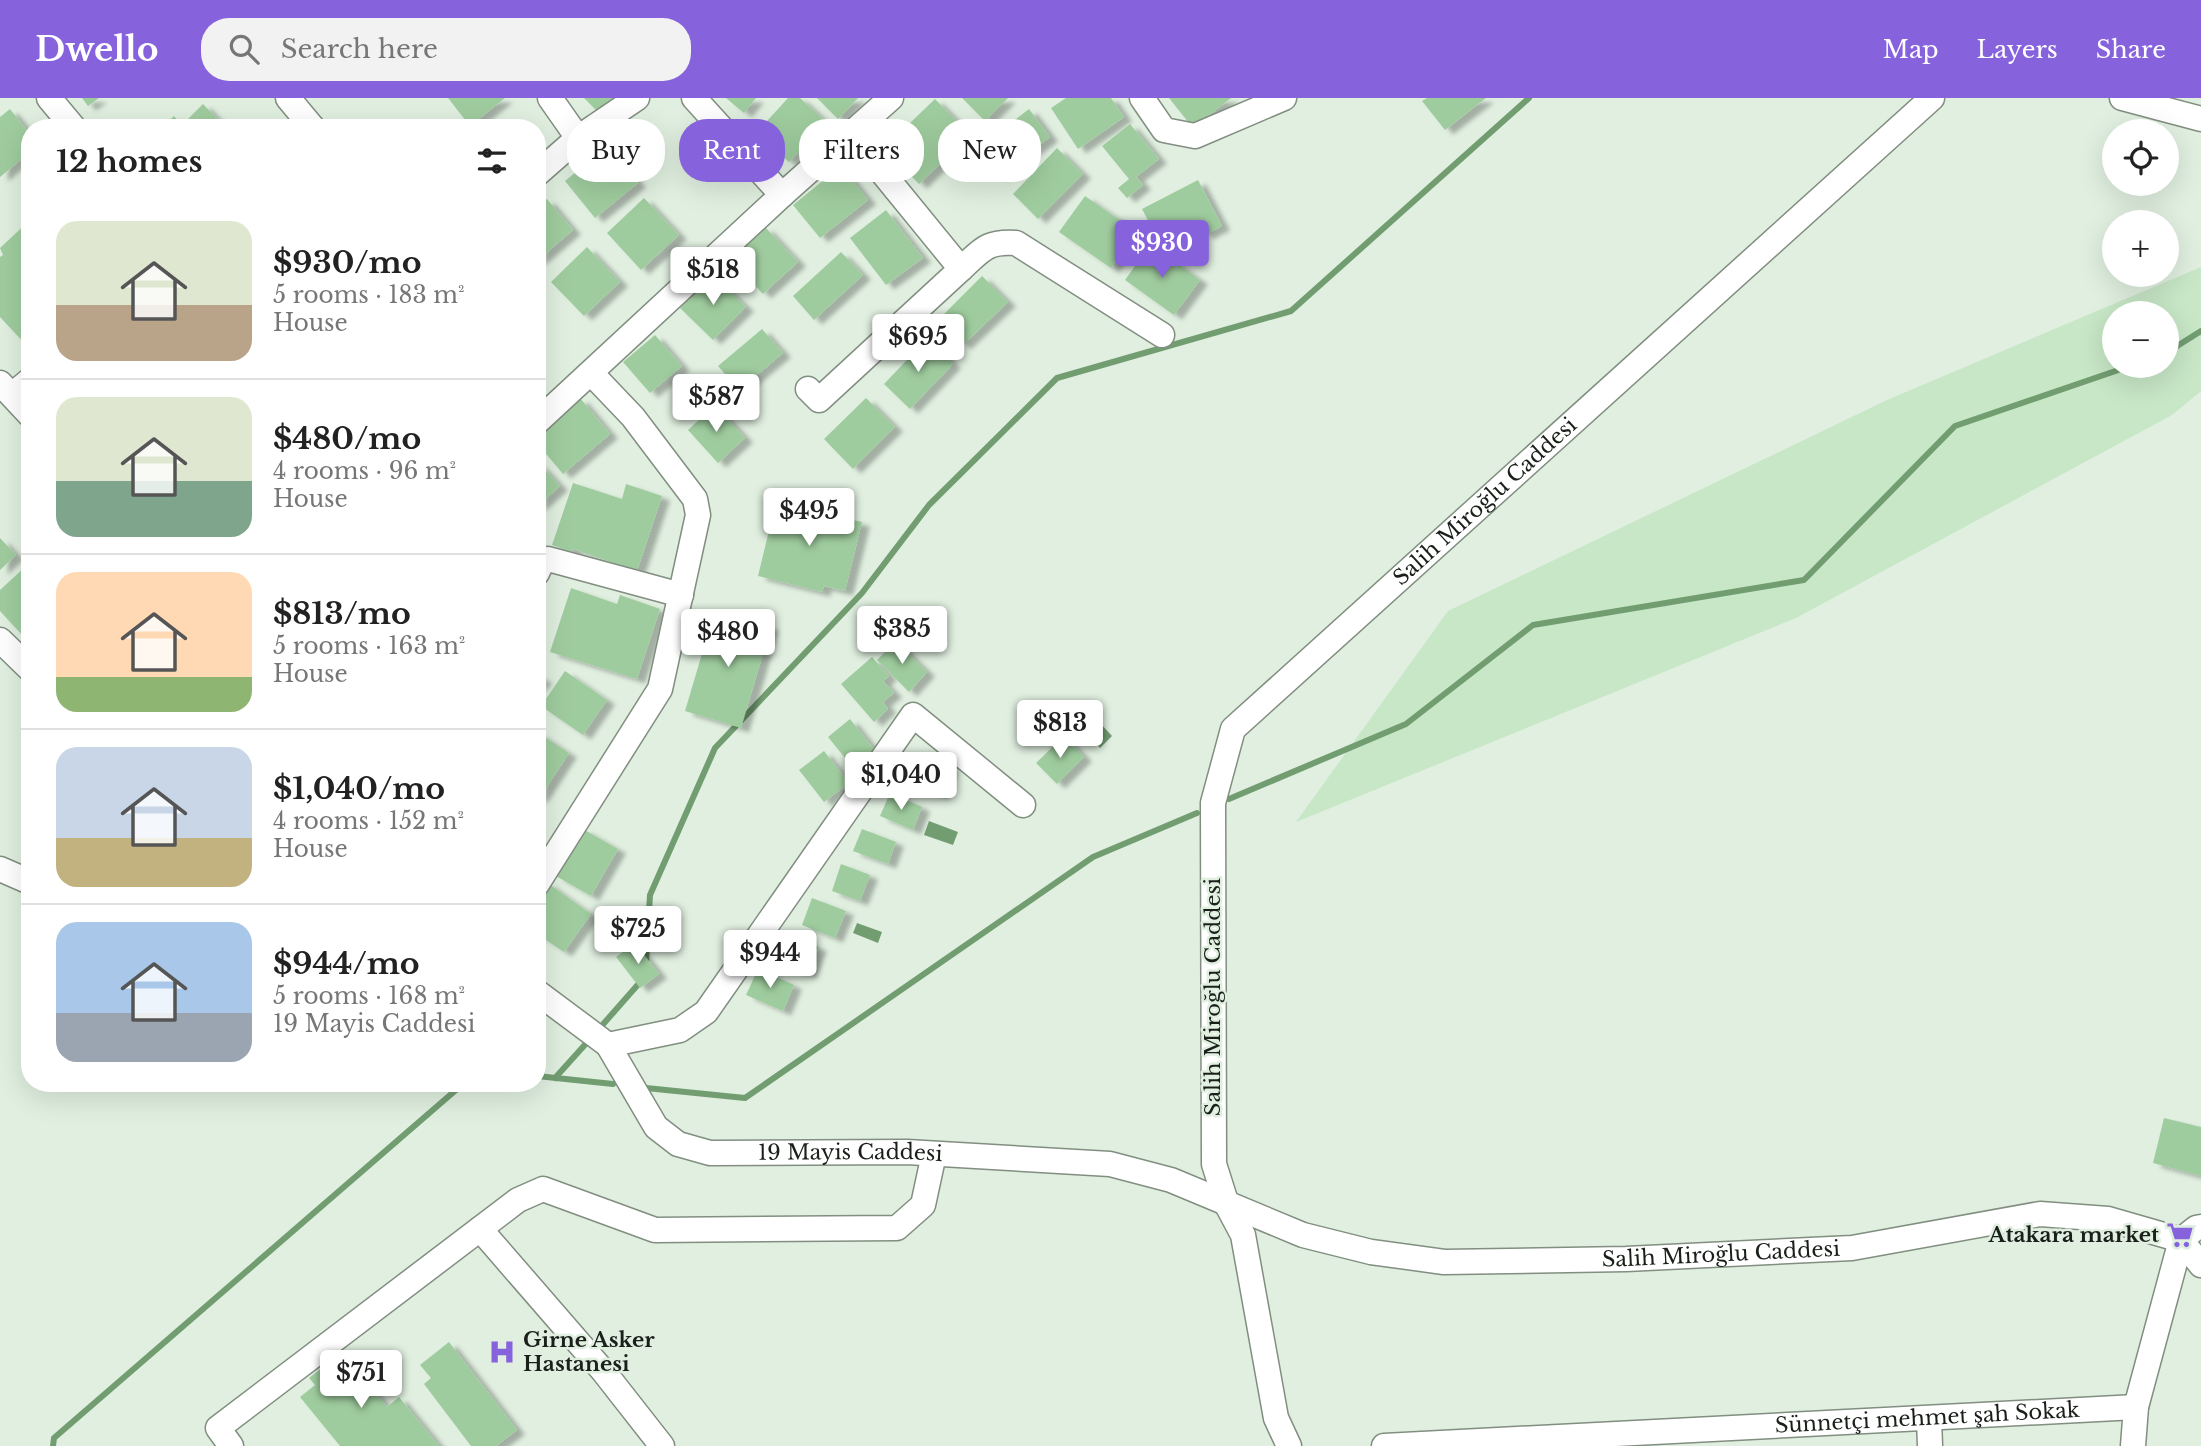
<!DOCTYPE html>
<html lang="en">
<head>
<meta charset="utf-8">
<style>
	:root { --surface:#fff; --page:#f2f2f2; --text:#222; --muted:#767676; --line:#e0e0e0; --accent:#8762dd }
	body { margin:0; font-family:"Libre Baskerville",serif; background:var(--page); color:var(--text); height:100vh; display:flex; flex-direction:column; font-size:26px; white-space:nowrap }
	* { box-sizing:border-box; margin:0 }
	p { font-size:23px; color:var(--muted) }
	.icon { flex:none; width:38px; height:38px; fill:none; stroke:currentColor; stroke-width:2; stroke-linecap:round; stroke-linejoin:round }
	.map { position:relative; flex:1; overflow:hidden }
	.side { position:absolute; left:21px; top:21px; width:525px; height:973px; display:flex; flex-direction:column; background:var(--surface); border-radius:28px; box-shadow:0 7px 28px #0002 }
	.side>* { flex:none }
	.banner { position:absolute; left:567px; top:21px; width:665px; height:63px; display:flex; gap:14px }
	.fabs { position:absolute; left:2102px; top:21px; display:grid; gap:14px }
	.fabs a { display:grid; place-items:center; width:77px; height:77px; border-radius:50%; background:var(--surface); box-shadow:0 7px 28px #0002; font-size:35px }
	.price { position:absolute; translate:-50% -60px; padding:0 16px; border-radius:7px; background:#fff; color:#222; font-size:23px; line-height:46px; filter:drop-shadow(0 2px 4px #0008) }
	.price::after { content:''; position:absolute; left:50%; top:42px; width:21px; height:16px; margin-left:-10px; background:inherit; clip-path:polygon(0 0,100% 0,50% 100%) }
	.price.on { background:var(--accent); color:#fff }
	ul { padding:0; list-style:none }
	li { display:flex; align-items:center; gap:21px; height:175px; padding:0 35px }
	li+li { border-top:2px solid var(--line) }
	li span { display:grid; place-items:center; flex:none; width:196px; height:140px; border-radius:21px; color:#555 }
	li>.icon { margin-inline-start:auto }
	span .icon { width:84px; height:84px; fill:#fffc; stroke-width:1 }
	li b { font-size:30px }
	h2 { display:flex; justify-content:space-between; align-items:center; height:84px; padding:0 35px; font-size:30px }
	.pill { padding:0 24px; border-radius:28px; background:var(--surface); box-shadow:0 7px 28px #0002; font-size:24px; line-height:63px }
	.pill.on { background:var(--accent); color:#fff }
	header { display:flex; align-items:center; gap:42px; box-sizing:border-box; height:98px; padding:0 35px; background:var(--accent); color:#fff }
	header strong { font-size:33px }
	nav { display:flex; gap:38px; margin-inline-start:auto; font-size:24px }
	.search { width:490px; height:63px; background:var(--page); display:flex; align-items:center; gap:18px; box-sizing:border-box; padding:0 24px; border-radius:28px; color:var(--muted); font-size:26px }
	.map>svg:first-child { display:block }
	.green { fill:#c7e7c6; fill-rule:evenodd }
	.water { fill:#729d71 }
	.lines { fill:none; stroke-linecap:round; stroke-linejoin:round }
	.stream { stroke:#729d71; stroke-width:6 }
	.building { fill:#9fcc9e; filter:url(#shadow) }
	.minor-casing { stroke:#818e80; stroke-width:27 }
	.minor { stroke:#fff; stroke-width:24 }
	.labels { text-anchor:middle; dominant-baseline:central; stroke-width:5; stroke-linejoin:round; paint-order:stroke }
	.street-label { font-size:21px; fill:#1a1f1a; stroke:#e0efe0 }
	.poi-label { font-size:21px; font-weight:bold; fill:#1a1f1a; stroke:#e0efe0; text-anchor:end }
</style>
</head>
<body>
<header>
<strong>Dwello</strong>
<div class="search"><svg class="icon" aria-label="search" viewBox="0 0 24 24"><circle cx="10" cy="10" r="6"/><path d="M15 15l6 6"/></svg>Search here</div>
<nav><a>Map</a><a>Layers</a><a>Share</a></nav>
</header>
<div class="map">
<svg width="2201" height="1348" viewBox="0 0 2201 1348">
	<defs>
		<filter id="shadow"><feDropShadow dx="8" dy="4.5" stdDeviation="2" flood-color="#0004"/></filter>
	</defs>
	<rect width="100%" height="100%" fill="#e0efe0"/>
	<!-- green -->
	<path class="green" d="M2201,169v124l-29,24 -376,203 -500,204 152,-211 439,-211zM2114,215h52v53h-52z"/>
	<!-- water -->
	<path class="water" d="M1089,613l23,25 -12,12 -23,-25z
		M929,723l29,11 -5,13 -29,-10z
		M857,825l25,9 -4,11 -25,-10z"/>
	<g class="lines">
		<!-- stream -->
		<path class="stream" d="M2166,255l35,-22
			M1229,701l177,-75 127,-99 271,-45 151,-154 175,-60
			M646,865l4,-68 65,-147 147,-155 67,-88 128,-127 234,-67 238,-213
			M598,932l44,-50
			M537,978l76,8
			M555,980l36,-40
			M646,990l99,10 348,-241 104,-44
			M53,1348l1,-8 410,-355"/>
	</g>
	<!-- building -->
	<path class="building" d="M82,0h17l-11,8z
		M448,0h57l-35,28z
		M584,0h44l-22,22z
		M726,0h30l-12,15z
		M788,0h12l27,25 -38,39 -32,-30z
		M817,0h41l-20,21z
		M962,0h46l-23,23z
		M1066,0h45l13,19 -46,32 -27,-41z
		M1169,0h62l-38,30z
		M1427,0h59l-41,32 -23,-29z
		M935,1l35,36 -51,49 -35,-36z
		M203,6l23,24h-65l13,-12 8,9z
		M10,11l20,25v18l-30,25v-60z
		M1029,11l21,28 -51,39 -21,-28z
		M1130,26l29,35 -23,18 7,8 -16,13 -9,-10 11,-9 -27,-33z
		M608,48l30,37 -43,35 -30,-37z
		M1057,50l26,26 -45,45 -25,-25z
		M841,68l27,34 -48,38 -27,-33z
		M1198,82l24,46 -17,9 -3,-6 -30,15 -9,-17 -9,5 -12,-23z
		M1085,98l52,36 -26,36 -52,-36z
		M644,100l35,37 -38,35 -34,-37z
		M547,101l26,31 -36,31v-54z
		M886,112l37,48 -37,27 -36,-47z
		M30,122v129l-30,-32v-60l3,-2 -3,-7z
		M765,129l33,35 -35,32 -33,-35z
		M1151,146l49,36 -26,35 -49,-35z
		M587,149l33,35 -36,34 -33,-34z
		M841,154l22,23 -49,45 -21,-24z
		M712,176l34,33 -33,33 -33,-32z
		M982,178l26,26 -45,43 -25,-25z
		M762,231l21,24 -44,37 -21,-24z
		M655,237l27,31 -32,27 -27,-31z
		M927,241l26,25 -43,45 -26,-25z
		M580,300l30,36 -47,40 -26,-31v-9z
		M866,300l29,29 -42,42 -29,-30z
		M715,307l30,33 -27,25 -30,-33z
		M537,364l23,24 -23,21z
		M573,385l49,16 4,-15 36,12 -25,75 -64,-22 -1,3 -20,-7z
		M776,404l86,20 -17,69 -21,-5 -2,6 -64,-16z
		M0,440l16,17 -16,15z
		M26,468l4,4v62l-6,5 -24,-26v-21z
		M571,490l46,16 3,-9 40,14 -23,70 -87,-27z
		M715,512l56,16 -30,102 -56,-17z
		M896,543l31,31 -18,20 -32,-32z
		M872,559l17,19 -6,5 11,12 -11,9 5,7 -14,13 -33,-38z
		M565,573l42,29 -24,35 -42,-29z
		M537,576l7,5 -7,10z
		M850,621l26,33 -22,17 -26,-32z
		M537,634l32,21 -30,46 -2,-2z
		M1064,638l20,21 -27,27 -21,-21z
		M824,653l25,32 -25,19 -25,-32z
		M921,658l29,11 -10,27 -29,-11z
		M890,695l32,14 -9,23 -33,-14z
		M583,731l35,20 -27,47 -35,-20z
		M862,731l34,13 -8,22 -35,-13z
		M841,766l29,11 -10,26 -28,-10z
		M546,784l45,32 -27,38 -25,-17 -2,2v-43z
		M812,800l34,13 -11,27 -33,-13z
		M784,834l35,15 -11,27 -34,-14z
		M635,845l24,31 -19,14 -24,-31z
		M758,871l36,16 -11,26 -37,-16z
		M2164,1020l37,9v49l-48,-13z
		M449,1244l68,88 -21,16h-25l-47,-62 7,-6 -11,-13z
		M342,1254l45,55 12,-10 40,49h-99l-40,-49 15,-12 -6,-7z"/>
	<g class="lines">
		<!-- minor casing -->
		<g class="minor-casing">
			<g id="minor">
				<path d="M49,0l25,30"/>
				<path d="M288,0l25,30"/>
				<path d="M550,0l28,40"/>
				<path d="M694,0l88,97"/>
				<path d="M1142,0l22,32 31,6 89,-38"/>
				<path d="M2122,0l79,21"/>
				<path d="M537,76l41,-36 59,-40"/>
				<path d="M961,171c21,-19 25,-28 55,-26l146,92"/>
				<path d="M0,285l30,32"/>
				<path d="M808,291l11,11 142,-131 -111,-136"/>
				<path d="M12,297l18,-15"/>
				<path d="M537,324l245,-227 109,-97"/>
				<path d="M537,475l6,-13 5,-1 133,36"/>
				<path d="M0,542l30,29"/>
				<path d="M0,771l30,13"/>
				<path d="M537,786l123,-195 38,-174 -3,-16 -62,-82 -42,-44"/>
				<path id="s1" d="M537,894l71,53 48,82 22,17 32,9 197,-1 203,12 61,16 132,55 68,17 73,10 182,-3 226,-11 188,-34 68,5 73,21 20,25"/>
				<path d="M608,947l72,-15 26,-18 207,-297 110,90"/>
				<path d="M480,1131l124,143 58,74"/>
				<path d="M1929,1321l1,27"/>
				<path d="M231,1348l-13,-18 300,-228 25,-11 112,41 242,-2 26,-23 11,-51"/>
				<path id="s2" d="M1289,1348l-13,-28 -33,-183 -16,-30 -13,-41 -1,-361 20,-74 699,-631"/>
				<path id="s3" d="M1384,1348l752,-39"/>
				<path d="M2133,1348l3,-39 45,-167 15,-12 5,-1"/>
			</g>
		</g>
		<!-- minor -->
		<use href="#minor" class="minor"/>
	</g>
	<!-- icons -->
	<defs>
		<g id="supermarket-bare" transform="scale(2.1)"><path d="M-6-5.5h2.5l.6 2H6L4.5 2H-2.5L-4.4-4H-6ZM-1.5 3.2a1.3 1.3 0 1 0 .1 0ZM3 3.2a1.3 1.3 0 1 0 .1 0Z" fill="#8762dd" stroke="#e0efe0" stroke-width="2.5" paint-order="stroke"/></g>
		<g id="hospital-bare" transform="scale(2.1)"><path d="M-5-5h3v3.5h4V-5h3V5h-3V1.5h-4V5h-3Z" fill="#8762dd" stroke="#e0efe0" stroke-width="2.5" paint-order="stroke"/></g>
	</defs>
	<g fill-rule="evenodd">
		<use href="#supermarket-bare" x="2180" y="1137"/>
		<use href="#hospital-bare" x="502" y="1254"/>
	</g>
	<g class="labels">
		<!-- street labels -->
		<g class="street-label">
			<text stroke="none"><textPath href="#s2" startOffset="1071">Salih Miroğlu Caddesi</textPath></text>
			<text transform="translate(1213 899) rotate(-90)">Salih Miroğlu Caddesi</text>
			<text stroke="none"><textPath href="#s1" startOffset="385">19 Mayis Caddesi</textPath></text>
			<text stroke="none"><textPath href="#s1" startOffset="1272">Salih Miroğlu Caddesi</textPath></text>
			<text stroke="none"><textPath href="#s3" startOffset="544">Sünnetçi mehmet şah Sokak</textPath></text>
		</g>
		<!-- poi labels -->
		<g class="poi-label">
			<text x="2159" y="1137">Atakara market</text>
			<text x="523" y="1242" text-anchor="start">Girne Asker<tspan x="523" dy="24">Hastanesi</tspan></text>
		</g>
	</g>
</svg>
<div class="fabs">
<a><svg class="icon" aria-label="locate" viewBox="0 0 24 24"><circle cx="12" cy="12" r="6"/><path d="M12 2v4M12 18v4M2 12h4M18 12h4"/></svg></a>
<a>+</a>
<a>−</a>
</div>
<b class="price on" style="left:1162px;top:182px">$930</b>
<b class="price" style="left:713px;top:209px">$518</b>
<b class="price" style="left:918px;top:276px">$695</b>
<b class="price" style="left:716px;top:336px">$587</b>
<b class="price" style="left:809px;top:450px">$495</b>
<b class="price" style="left:902px;top:568px">$385</b>
<b class="price" style="left:728px;top:571px">$480</b>
<b class="price" style="left:1060px;top:662px">$813</b>
<b class="price" style="left:901px;top:714px">$1,040</b>
<b class="price" style="left:638px;top:868px">$725</b>
<b class="price" style="left:770px;top:892px">$944</b>
<b class="price" style="left:361px;top:1312px">$751</b>
<div class="banner">
<a class="pill">Buy</a>
<a class="pill on">Rent</a>
<a class="pill">Filters</a>
<a class="pill">New</a>
</div>
<section class="side">
<h2>12 homes<svg class="icon" aria-label="filters" viewBox="0 0 24 24"><path d="M4 7h16M4 17h16"/><circle cx="9" cy="7" r="2"/><circle cx="15" cy="17" r="2"/></svg></h2>
<ul>
<li><span style="background:linear-gradient(#dfe7d0 60%,#b9a48a 0)"><svg class="icon" aria-label="home" viewBox="0 0 24 24"><path d="M3 11l9-7 9 7M6 9v11h12V9"/></svg></span><div><b>$930/mo</b><p>5 rooms · 183 m²</p><p>House</p></div></li>
<li><span style="background:linear-gradient(#dfe7d0 60%,#7fa58c 0)"><svg class="icon" aria-label="home" viewBox="0 0 24 24"><path d="M3 11l9-7 9 7M6 9v11h12V9"/></svg></span><div><b>$480/mo</b><p>4 rooms · 96 m²</p><p>House</p></div></li>
<li><span style="background:linear-gradient(#ffd9b3 75%,#8fb573 0)"><svg class="icon" aria-label="home" viewBox="0 0 24 24"><path d="M3 11l9-7 9 7M6 9v11h12V9"/></svg></span><div><b>$813/mo</b><p>5 rooms · 163 m²</p><p>House</p></div></li>
<li><span style="background:linear-gradient(#c9d6e8 65%,#c2b280 0)"><svg class="icon" aria-label="home" viewBox="0 0 24 24"><path d="M3 11l9-7 9 7M6 9v11h12V9"/></svg></span><div><b>$1,040/mo</b><p>4 rooms · 152 m²</p><p>House</p></div></li>
<li><span style="background:linear-gradient(#a9c7e8 65%,#9aa5b1 0)"><svg class="icon" aria-label="home" viewBox="0 0 24 24"><path d="M3 11l9-7 9 7M6 9v11h12V9"/></svg></span><div><b>$944/mo</b><p>5 rooms · 168 m²</p><p>19 Mayis Caddesi</p></div></li>
</ul>
</section>
</div>
</body>
</html>
